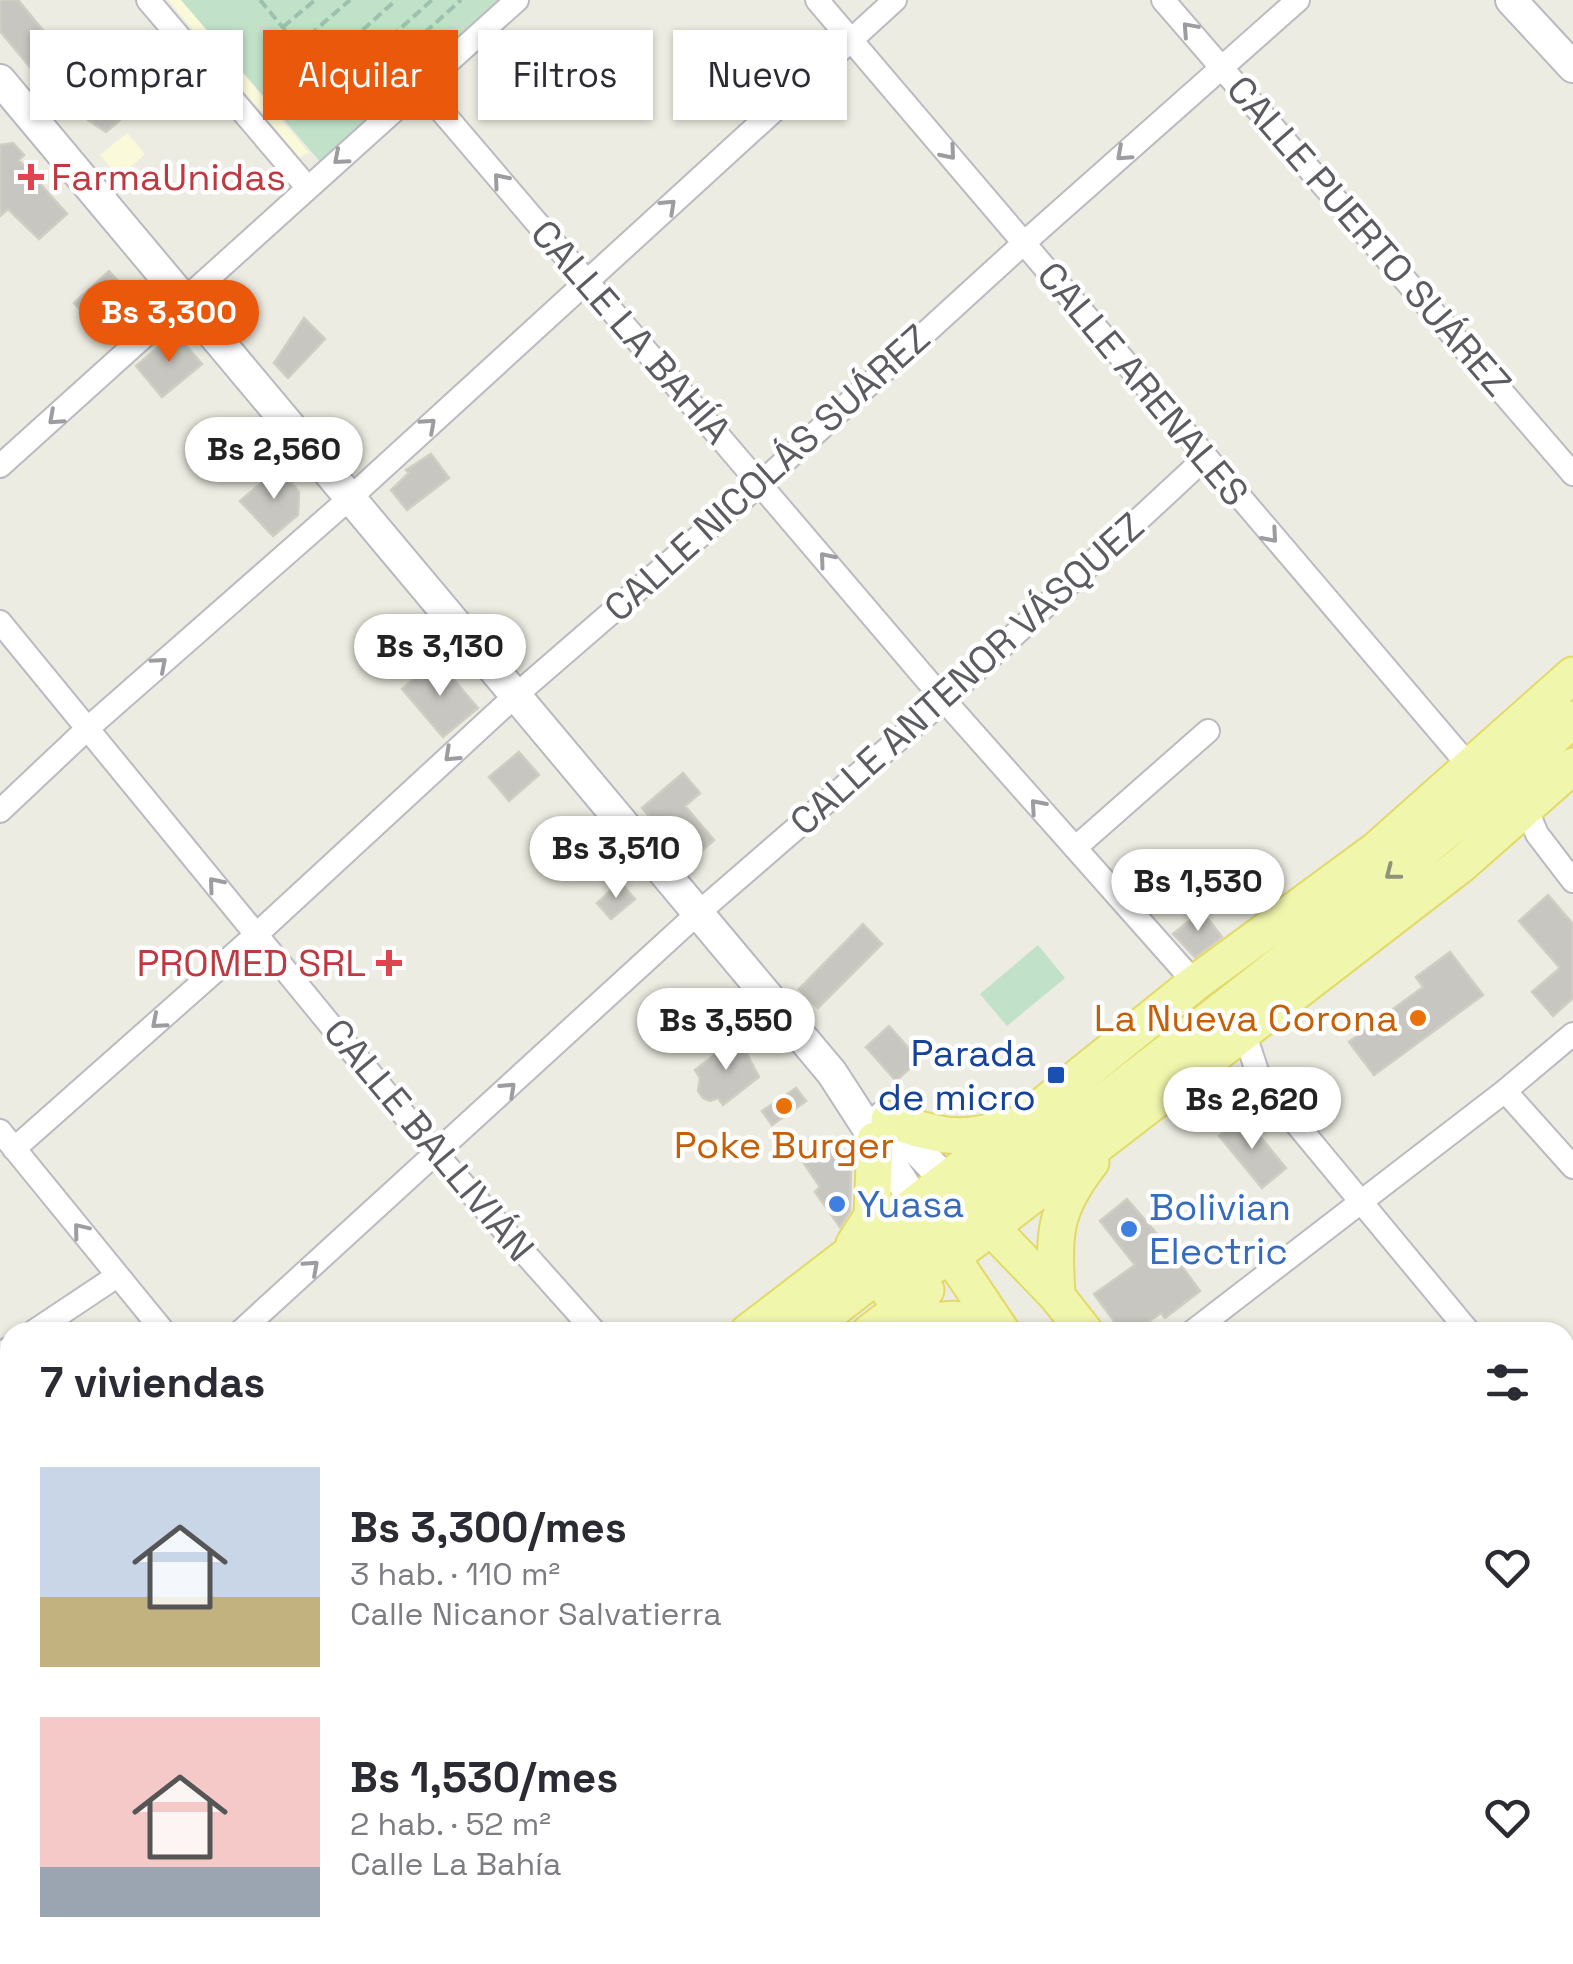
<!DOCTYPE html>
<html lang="es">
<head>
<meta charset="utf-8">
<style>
	:root { --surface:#fff; --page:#f7f7f7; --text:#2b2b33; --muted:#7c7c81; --accent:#ea580c }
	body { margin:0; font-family:"Space Grotesk",sans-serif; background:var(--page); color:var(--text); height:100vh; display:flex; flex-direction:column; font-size:38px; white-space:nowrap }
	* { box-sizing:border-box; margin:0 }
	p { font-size:32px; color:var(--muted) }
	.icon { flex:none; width:55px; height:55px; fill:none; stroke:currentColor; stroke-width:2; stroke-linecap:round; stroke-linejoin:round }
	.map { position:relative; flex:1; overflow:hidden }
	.side { position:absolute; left:0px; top:1322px; width:1575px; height:642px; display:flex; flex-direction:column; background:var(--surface); border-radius:30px 30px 0 0; box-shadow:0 2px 8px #0004 }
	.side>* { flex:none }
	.hud { position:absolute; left:30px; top:30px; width:1000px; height:90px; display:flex; gap:20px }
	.price { position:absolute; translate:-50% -85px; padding:0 22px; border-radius:35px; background:#fff; color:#222; font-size:32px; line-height:65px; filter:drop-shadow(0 2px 5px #0008) }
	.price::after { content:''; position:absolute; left:50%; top:60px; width:30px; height:22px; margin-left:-15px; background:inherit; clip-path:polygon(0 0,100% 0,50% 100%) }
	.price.on { background:var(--accent); color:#fff }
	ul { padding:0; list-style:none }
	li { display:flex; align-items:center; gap:30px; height:250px; padding:0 40px }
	li span { display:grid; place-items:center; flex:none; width:280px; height:200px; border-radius:0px; color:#555 }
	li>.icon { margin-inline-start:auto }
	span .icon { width:120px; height:120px; fill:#fffc; stroke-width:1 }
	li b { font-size:42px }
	h2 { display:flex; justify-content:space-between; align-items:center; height:120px; padding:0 40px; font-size:42px }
	.chip { padding:0 35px; border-radius:0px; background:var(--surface); box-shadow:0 2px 8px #0004; font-size:35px; line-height:90px }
	.chip.on { background:var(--accent); color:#fff }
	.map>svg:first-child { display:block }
	.commercial { fill:#faf9da }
	.education { fill:#dbdbd1 }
	.green { fill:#c1e1c8 }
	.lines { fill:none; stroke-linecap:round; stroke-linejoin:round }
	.stream { stroke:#a9c3f5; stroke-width:6 }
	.building { fill:#c7c6c0; stroke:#d0cec2; stroke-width:2.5 }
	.street-casing { stroke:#babac0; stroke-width:26 }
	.secondary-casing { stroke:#b8b9bf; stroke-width:34 }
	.primary-casing { stroke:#e2da66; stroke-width:39 }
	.path { stroke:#9cc1af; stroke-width:4; stroke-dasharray:10 5; stroke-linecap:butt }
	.street { stroke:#fff; stroke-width:22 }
	.secondary { stroke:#fff; stroke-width:30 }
	.primary { stroke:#f1f6ad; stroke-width:35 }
	.oneway { stroke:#9d9da1 }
	.oneway2 { stroke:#90927c }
	.health-dot { fill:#e0444e; stroke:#fff; stroke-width:4 }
	.food-dot { fill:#e8710a; stroke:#fff; stroke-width:4 }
	.transit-dot { fill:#1a4fb4; stroke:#fff; stroke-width:4 }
	.shop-dot { fill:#3f7fe0; stroke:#fff; stroke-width:4 }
	.labels { text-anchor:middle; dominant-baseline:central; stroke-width:9; stroke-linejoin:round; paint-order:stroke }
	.health-label { font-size:38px; fill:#be3a42; stroke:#fff; text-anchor:start }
	.street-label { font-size:38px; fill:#5b5c62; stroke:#fff }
	.food-label { font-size:38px; fill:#c56008; stroke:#fff; text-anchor:end }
	.transit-label { font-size:38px; fill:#164399; stroke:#fff; text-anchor:end }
	.shop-label { font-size:38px; fill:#366cbe; stroke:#fff; text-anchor:start }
</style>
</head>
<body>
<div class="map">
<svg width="1573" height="1964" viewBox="0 0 1573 1964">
	<rect width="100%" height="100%" fill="#ecece2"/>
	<!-- commercial -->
	<path class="commercial" d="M168,0h14l127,153 -10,4z
		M127,133l18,21 -26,23 -19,-22z"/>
	<!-- education -->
	<path class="education" d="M10,1412v131l-10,5v-129z"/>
	<!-- green -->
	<path class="green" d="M181,0h325l-184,164z
		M1038,945l27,33 -58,48 -27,-32z"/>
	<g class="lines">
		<!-- stream -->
		<path class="stream" d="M1560,1955l8,9"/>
	</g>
	<!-- building -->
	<path class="building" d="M0,0h18l58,70 3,-3 18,22 12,-10 25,29 -28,24 -18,-12 -9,-15 -11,8 -68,-82z
		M13,143l11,12 -5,5 48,54 -28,25 -31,-30 -8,7v-71z
		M109,271l31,34 -36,32 -30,-34z
		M304,318l21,21 -37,39 -14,-15z
		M179,337l23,27 -40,33 -26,-31 32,-27z
		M431,454l18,24 -42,32 -16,-20 18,-17 -3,-3z
		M279,468l20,24 -1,23 -25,21 -33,-35z
		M397,622l15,19 -31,25 -16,-19z
		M437,660l41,48 -35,29 -41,-48z
		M519,752l20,23 -30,26 -20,-24z
		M683,773l17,20 -15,13 29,34 -23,20 -29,-35 -3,3 -17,-20z
		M620,882l15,17 -24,20 -14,-16z
		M1548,895l25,29v74l-20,18 -21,-24 28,-24 -41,-47z
		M1202,911l20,26 -27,20 -22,-23z
		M863,924l19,20 -64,64 -19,-19z
		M1450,952l33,43 -109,80 -25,-33 74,-55 -7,-10z
		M889,1026l30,34 -23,21 -30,-34z
		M738,1037l21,40 -36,28 -5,-7 -8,3 -7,-3 -5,-7 2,-13 -5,-8z
		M796,1088l10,13 -34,24 -10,-14z
		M1243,1116l43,52 -24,20 -43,-52z
		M826,1142l19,28 6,-4 -1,45 -10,16 -25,-35 5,-5 -19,-28z
		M1127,1199l37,43 36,49 -35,27 -4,-5 -27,19h-12l-28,-38 41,-29 -35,-44z"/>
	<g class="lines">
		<!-- street casing -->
		<g class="street-casing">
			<path id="street" d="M148,0l159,187
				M817,0l653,767
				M1163,0l410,474
				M421,87l523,613 251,283
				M0,466l517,-466
				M0,622l437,533 158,177
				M1526,808l11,26 36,47
				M0,811l87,-82 263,-231 545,-498
				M1075,848l133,-117
				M1244,1032l16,48 209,252
				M1505,1091l68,76
				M0,1131l164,201
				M14,1149l243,-215 258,-238 246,-213 264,-241 273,-242
				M33,1332l84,-56
				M240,1332l457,-418 247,-214 260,-241
				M1192,1332l313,-241 68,-57
				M0,1354l10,-6
				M1565,1448l8,10
				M1565,1601l8,-6
				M0,1626l10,12
				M273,1955l7,9
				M670,1955l7,9
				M1114,1955l7,9
				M440,1964l12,-9
				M976,1964l11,-9
				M1451,1964l10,-9"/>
		</g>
		<!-- secondary casing -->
		<g class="secondary-casing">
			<path id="secondary" d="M1511,0l62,67
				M0,80l832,993 84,130
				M884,1116l62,64"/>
		</g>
		<!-- primary casing -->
		<g class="primary-casing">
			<path id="primary" d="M889,1120c45,14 69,23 115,8
				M974,1210l83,86 28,36
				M939,1238l63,94
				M854,1244l18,-28 3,-76
				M890,1293l28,-21 33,-14 511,-394 111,-98
				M1057,1296c-3,-61 -5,-84 34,-134
				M748,1332l288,-221 159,-128 181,-133 197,-175
				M804,1332c233,-181 471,-357 696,-546 25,-21 48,-45 73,-67
				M870,1332l56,-42
				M909,1332c32,-19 58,-15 91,0
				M0,1903l10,-8
				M1565,1921l8,10
				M1513,1955l8,9
				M15,1964l12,-9
				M78,1964l12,-9"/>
		</g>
		<!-- path -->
		<path class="path" d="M260,0l86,103 115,-103
			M283,27l32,-27
			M298,45l52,-45
			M318,70l78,-70
			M335,87l97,-87"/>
		<!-- street -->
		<use href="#street" class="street"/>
		<!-- secondary -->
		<use href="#secondary" class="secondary"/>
		<!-- primary -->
		<use href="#primary" class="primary"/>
	</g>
	<!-- one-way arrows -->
	<defs><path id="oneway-chevron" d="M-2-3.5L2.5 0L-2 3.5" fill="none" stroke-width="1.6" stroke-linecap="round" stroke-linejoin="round" transform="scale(2.5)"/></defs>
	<g class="oneway">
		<use href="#oneway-chevron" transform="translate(1189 29) rotate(-132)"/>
		<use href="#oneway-chevron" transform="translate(949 153) rotate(50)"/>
		<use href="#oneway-chevron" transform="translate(1123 154) rotate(138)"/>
		<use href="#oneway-chevron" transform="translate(340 158) rotate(139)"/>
		<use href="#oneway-chevron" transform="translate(500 180) rotate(-130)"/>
		<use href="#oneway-chevron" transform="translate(669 206) rotate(-43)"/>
		<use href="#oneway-chevron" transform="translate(55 418) rotate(138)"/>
		<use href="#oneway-chevron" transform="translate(429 425) rotate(-42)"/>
		<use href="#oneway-chevron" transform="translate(1271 536) rotate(49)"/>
		<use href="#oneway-chevron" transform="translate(826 559) rotate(-130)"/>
		<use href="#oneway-chevron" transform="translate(160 664) rotate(-41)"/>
		<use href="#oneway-chevron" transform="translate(451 755) rotate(137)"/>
		<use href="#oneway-chevron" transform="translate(1037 806) rotate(-131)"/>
		<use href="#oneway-chevron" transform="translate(215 884) rotate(-130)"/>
		<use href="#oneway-chevron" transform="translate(158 1022) rotate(139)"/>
		<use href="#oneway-chevron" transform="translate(509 1089) rotate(-43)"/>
		<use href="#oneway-chevron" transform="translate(80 1230) rotate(-129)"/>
		<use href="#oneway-chevron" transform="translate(312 1267) rotate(-42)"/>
	</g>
	<use class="oneway2" href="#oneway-chevron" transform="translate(1392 873) rotate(142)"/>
	<!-- markers -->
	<g class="health-dot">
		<path d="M26 162h10v10h10v10h-10v10h-10v-10h-10v-10h10z"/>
		<path d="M384 948h10v10h10v10h-10v10h-10v-10h-10v-10h10z"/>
	</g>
	<g class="food-dot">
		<circle cx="1418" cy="1018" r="10"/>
		<circle cx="784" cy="1106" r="10"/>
	</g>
	<rect class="transit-dot" x="1046" y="1065" width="20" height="20" rx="5"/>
	<g class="shop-dot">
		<circle cx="837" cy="1204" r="10"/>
		<circle cx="1129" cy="1229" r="10"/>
	</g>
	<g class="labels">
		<!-- health labels -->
		<g class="health-label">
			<text x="51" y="177">FarmaUnidas</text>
			<text x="366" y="963" text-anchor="end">PROMED SRL</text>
		</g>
		<!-- street labels -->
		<g class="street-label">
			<text transform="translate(1369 236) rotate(49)">CALLE PUERTO SUÁREZ</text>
			<text transform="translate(631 332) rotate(49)">CALLE LA BAHÍA</text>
			<text transform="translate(1143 384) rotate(50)">CALLE ARENALES</text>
			<text transform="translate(767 473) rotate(-42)">CALLE NICOLÁS SUÁREZ</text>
			<text transform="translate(967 674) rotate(-42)">CALLE ANTENOR VÁSQUEZ</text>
			<text transform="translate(429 1140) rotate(50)">CALLE BALLIVIÁN</text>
		</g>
		<!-- food labels -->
		<g class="food-label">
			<text x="1398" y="1018">La Nueva Corona</text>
			<text x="784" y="1145" text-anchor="middle">Poke Burger</text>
		</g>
		<!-- transit labels -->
		<g class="transit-label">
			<text x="1036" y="1053">Parada<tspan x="1036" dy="44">de micro</tspan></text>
		</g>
		<!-- shop labels -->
		<g class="shop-label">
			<text x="857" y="1204">Yuasa</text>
			<text x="1149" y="1207">Bolivian<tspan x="1149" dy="44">Electric</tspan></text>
		</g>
	</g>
</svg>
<b class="price on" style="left:169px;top:365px">Bs 3,300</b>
<b class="price" style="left:274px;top:502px">Bs 2,560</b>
<b class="price" style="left:440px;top:699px">Bs 3,130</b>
<b class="price" style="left:616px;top:901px">Bs 3,510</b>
<b class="price" style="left:1198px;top:934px">Bs 1,530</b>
<b class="price" style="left:726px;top:1073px">Bs 3,550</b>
<b class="price" style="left:1252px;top:1152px">Bs 2,620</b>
<div class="hud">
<a class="chip">Comprar</a>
<a class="chip on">Alquilar</a>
<a class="chip">Filtros</a>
<a class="chip">Nuevo</a>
</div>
<section class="side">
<h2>7 viviendas<svg class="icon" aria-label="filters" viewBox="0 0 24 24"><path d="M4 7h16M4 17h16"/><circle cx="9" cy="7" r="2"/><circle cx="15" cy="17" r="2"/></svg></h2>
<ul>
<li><span style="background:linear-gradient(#c9d6e8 65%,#c2b280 0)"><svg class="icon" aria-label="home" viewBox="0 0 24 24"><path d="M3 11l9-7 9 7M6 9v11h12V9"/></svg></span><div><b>Bs 3,300/mes</b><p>3 hab. · 110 m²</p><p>Calle Nicanor Salvatierra</p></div><svg class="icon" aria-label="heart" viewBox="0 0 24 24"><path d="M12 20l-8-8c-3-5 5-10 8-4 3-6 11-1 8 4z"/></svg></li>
<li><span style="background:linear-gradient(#f6c9c9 75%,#9aa5b1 0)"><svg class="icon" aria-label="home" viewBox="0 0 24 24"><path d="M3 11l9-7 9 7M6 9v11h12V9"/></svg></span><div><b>Bs 1,530/mes</b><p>2 hab. · 52 m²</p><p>Calle La Bahía</p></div><svg class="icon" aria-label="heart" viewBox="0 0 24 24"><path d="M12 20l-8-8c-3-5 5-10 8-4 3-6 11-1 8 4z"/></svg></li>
</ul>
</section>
</div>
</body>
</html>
